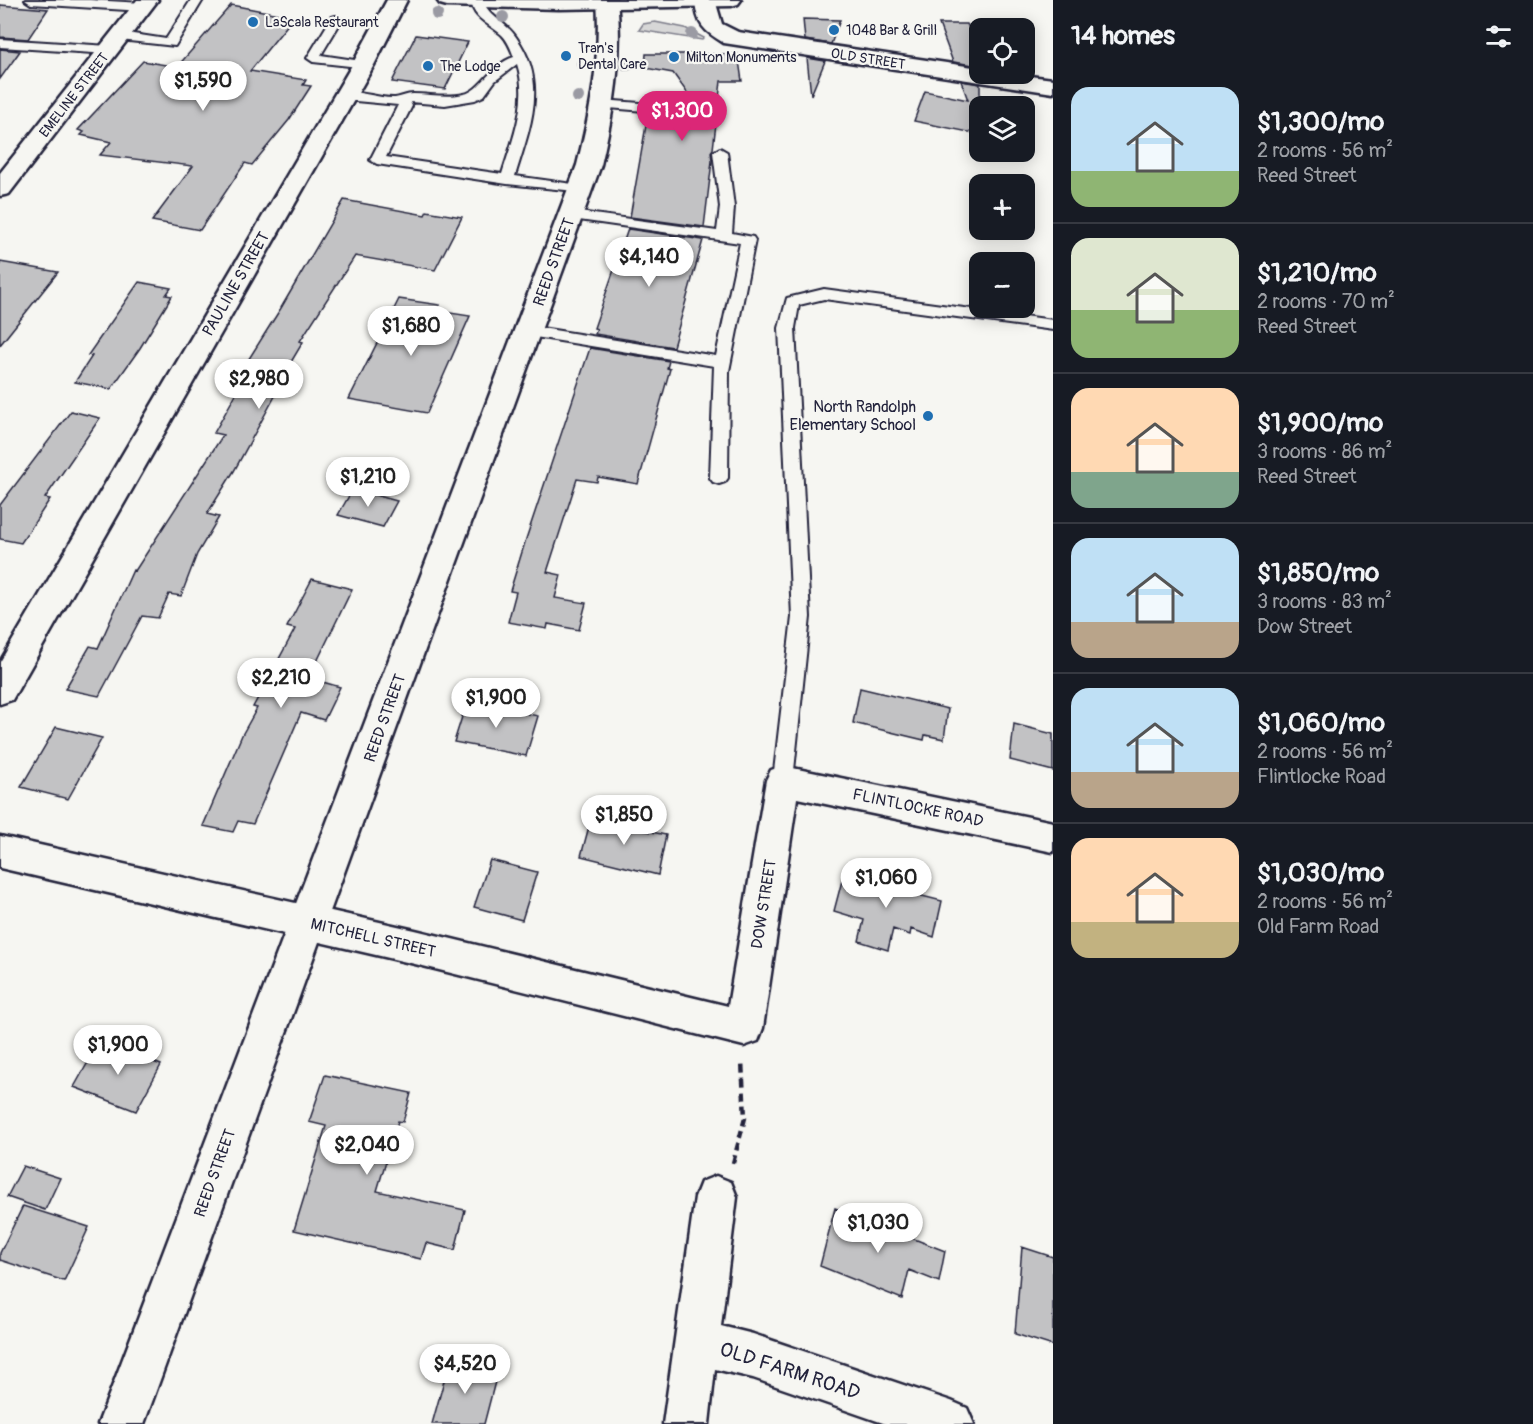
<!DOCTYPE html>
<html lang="en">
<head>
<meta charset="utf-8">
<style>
	:root { --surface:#171b24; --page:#20242c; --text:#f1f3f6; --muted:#9ea1a6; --line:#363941; --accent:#db2777 }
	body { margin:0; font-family:Pangolin,sans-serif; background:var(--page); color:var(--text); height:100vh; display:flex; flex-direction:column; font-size:22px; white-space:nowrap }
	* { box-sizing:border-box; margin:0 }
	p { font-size:20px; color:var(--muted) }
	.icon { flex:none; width:33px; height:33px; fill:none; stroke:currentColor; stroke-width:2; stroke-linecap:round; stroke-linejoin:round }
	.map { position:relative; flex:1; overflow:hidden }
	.panel { display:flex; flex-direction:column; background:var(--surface); width:480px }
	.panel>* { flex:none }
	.buttons { position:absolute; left:969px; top:18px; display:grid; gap:12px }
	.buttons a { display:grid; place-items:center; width:66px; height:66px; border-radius:12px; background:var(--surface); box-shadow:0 3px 15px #0003; font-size:30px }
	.price { position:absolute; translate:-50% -51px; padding:0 14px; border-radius:21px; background:#fff; color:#222; font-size:20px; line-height:39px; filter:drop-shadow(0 2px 3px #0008) }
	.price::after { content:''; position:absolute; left:50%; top:36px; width:18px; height:14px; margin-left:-9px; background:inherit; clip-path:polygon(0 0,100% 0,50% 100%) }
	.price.on { background:var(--accent); color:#fff }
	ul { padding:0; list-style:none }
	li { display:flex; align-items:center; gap:18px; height:150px; padding:0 18px }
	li+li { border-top:2px solid var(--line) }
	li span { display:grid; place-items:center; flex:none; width:168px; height:120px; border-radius:18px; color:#555 }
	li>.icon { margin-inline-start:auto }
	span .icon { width:72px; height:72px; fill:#fffc; stroke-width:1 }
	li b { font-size:26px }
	h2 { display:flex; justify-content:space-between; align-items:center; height:72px; padding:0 18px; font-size:26px }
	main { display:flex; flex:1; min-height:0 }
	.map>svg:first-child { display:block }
	.green { fill:#d7d7d7; stroke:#7c7c89; stroke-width:1.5 }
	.building { fill:#c2c2c4; stroke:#22223b; stroke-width:1.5 }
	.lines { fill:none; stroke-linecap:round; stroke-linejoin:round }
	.service-casing { stroke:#22223b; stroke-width:4 }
	.minor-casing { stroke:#22223b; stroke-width:5 }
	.secondary-casing { stroke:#22223b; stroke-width:5 }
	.primary-casing { stroke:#22223b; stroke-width:5 }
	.path { stroke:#22223b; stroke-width:4.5; stroke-dasharray:8 5; stroke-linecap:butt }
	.service { fill:#f6f6f2; fill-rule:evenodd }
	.minor { fill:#f6f6f2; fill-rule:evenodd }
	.secondary { fill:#f6f6f2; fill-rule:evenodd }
	.primary { fill:#f6f6f2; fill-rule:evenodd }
	.tree { fill:#9a9aa3 }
	.poi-dot { fill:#1f6fb2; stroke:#f6f6f2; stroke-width:2 }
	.labels { text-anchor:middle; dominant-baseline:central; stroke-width:4.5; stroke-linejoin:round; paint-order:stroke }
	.far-poi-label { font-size:14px; fill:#22223b; stroke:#f6f6f2; text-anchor:start }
	.far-street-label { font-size:14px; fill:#22223b; stroke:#f6f6f2 }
	.street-label { font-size:16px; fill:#22223b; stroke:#f6f6f2 }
	.poi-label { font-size:16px; fill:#22223b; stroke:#f6f6f2; text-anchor:end }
	.near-street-label { font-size:20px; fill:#22223b; stroke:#f6f6f2 }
</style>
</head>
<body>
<main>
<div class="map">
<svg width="1053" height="1424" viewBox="0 0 1053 1424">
	<rect width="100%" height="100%" fill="#f6f6f2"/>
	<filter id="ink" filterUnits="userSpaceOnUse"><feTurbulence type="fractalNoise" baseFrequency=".0167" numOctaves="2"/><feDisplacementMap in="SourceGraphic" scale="12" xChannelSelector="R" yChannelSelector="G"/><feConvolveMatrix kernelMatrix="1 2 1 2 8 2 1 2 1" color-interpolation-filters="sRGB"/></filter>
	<g filter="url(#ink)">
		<!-- green -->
		<path class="green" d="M655,22l30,6 19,10 -2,2 -63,-10 4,-6z"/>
		<!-- building -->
		<path class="building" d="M0,5l48,4 -20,30 -28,-2z
			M231,5l63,12 -44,54 56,9 -3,5 8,1 -22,34 -37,45 -7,-2 -45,67 -48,-9 41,-55 -93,-11 11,-13 -30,-7 3,-3 -6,-2 65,-69 34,6z
			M803,19l37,1 -9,24 -26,-4z
			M939,24h28l13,29v13l-27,-4z
			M416,35l52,7 -23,47 -53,-7z
			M0,49l20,2 -20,28z
			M646,54h92l4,27h-21l-8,68 -2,3 1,9 -8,66 -74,-10 18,-103 58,5 -33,-46 -28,-5z
			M807,58l18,3 -14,34z
			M961,81l19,3v22h2h-2v46h24l-1,4 -28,-5 4,-17 -65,-13 11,-30 43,9z
			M344,200l81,15 2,-4 35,6 -27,53 -80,-14 -55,85 3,1 -15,25h3l-57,104 -27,43 12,3 -22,37 -16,42 -12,-2 -11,24 -16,-2 -43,80 -34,-7 25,-43 8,2 35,-78 2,1 88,-136 -9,-2 37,-66 -6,-2 36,-57z
			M628,229l75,11 -30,107 -78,-13 2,-5 -3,-1z
			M0,262l58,10 -58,73z
			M139,282l32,6 -5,7 6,1 -32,52 -29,41 -36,-7 17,-26 -4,-1z
			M399,299l41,6 -3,6 33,5 -43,97 -78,-14z
			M590,348l79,13 -2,7 3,1 -32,115 -40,-7 -1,5 -20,-3 -30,93 14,3 -6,23 31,5 -7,27 -31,-6 -1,5 -39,-7 8,-30 -6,-1 16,-52z
			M71,411l29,7 -55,80 5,1 -29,44 -21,-4v-34z
			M353,489l44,12 -14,26 -45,-12z
			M312,579l40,10 -43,89 31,9 -16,33 -23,-7 -48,111 -15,-3 -5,11 -30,-6 39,-91 15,-27 -4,-1 42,-78 -8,-2z
			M860,688l88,21 -4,30 -19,-4 -1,5 -71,-17z
			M467,701l71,15 -12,40 -72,-14z
			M1014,724l39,10v37l-43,-11z
			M56,727l46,11 -34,61 -47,-12z
			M591,819l75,16 -8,40 -77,-19z
			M490,860l47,12 -15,48 -48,-13z
			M844,873l25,7v-5l50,14 -1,6 24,6 -8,36 -23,-8 -1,6 -17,-6 -5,21 -29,-9 5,-21 -30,-9z
			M100,1041l61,24 -25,46 -62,-24z
			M325,1075l86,18 -8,29 -5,-1 -21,70 88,19 -10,40 -29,-7 -5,16 -127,-29 32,-104 -17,-4z
			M23,1166l37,12 -15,32 -38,-13z
			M23,1206l66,21 -25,54 -64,-21v-7z
			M835,1208l110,43 -6,31 -30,-12 -7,29 -82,-33z
			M1022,1247l31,10v89l-38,-12z
			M450,1359l47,15 -13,50h-52z"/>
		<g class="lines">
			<!-- service casing -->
			<g class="service-casing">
				<path id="service" d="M25,0h65l53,3 6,4 -6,4 -112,-7z
					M191,0h12l-28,46 -55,-6 -6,-4 6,-4 46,7z
					M472,0h10c9,19 23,21 34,37 33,46 14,90 -1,139l65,9 7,4 -2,3 -78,-8 -130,-20 -7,-4 28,-55 -53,-5 -5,-1 -2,-3 2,-3c18,-4 37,6 55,5 6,-1 12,-4 18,-4 18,0 33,4 51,0 17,-3 27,-30 50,-37 -3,-8 -6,-16 -12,-22 -11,-10 -32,-18 -30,-35zM517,64c12,37 -4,74 -15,110l-116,-17 26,-51 -2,-4 35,3 30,-5 9,-4 11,-15z
					M336,16l6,4 -21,35 47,7 1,3 -1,3 -55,-6 -6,-4 25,-41z
					M0,39l109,7 6,4 -6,4 -109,-7z
					M602,100l89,7 7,4 -7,4 -94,-8 -2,-3 2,-3z
					M720,148l7,4 7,55 -2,26 21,4 2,3 -26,131 -1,107 -3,4 -6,2 -6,-2 -3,-4 4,-112 -185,-30 -8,-5 8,-5 187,30 24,-113 -168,-24 -7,-4 7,-4 145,20 3,-24 -7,-55z
					M824,289l229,31v10l-229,-31 -25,6 -4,23 15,289 -17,163 -3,6 -7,3 -7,-3 -3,-6 19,-163 -13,-289 8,-30z"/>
			</g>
			<!-- minor casing -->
			<g class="minor-casing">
				<path id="minor" d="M137,0h21l-149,194 -9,2v-23z
					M387,0h20l-33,65 -362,635 -12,4v-42l352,-597z
					M695,0h20l7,24 16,8 242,36v6h34l39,5v14l-329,-50c-20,-12 -27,-18 -29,-43z
					M783,766l270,56v30l-256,-54 -34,230 -5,13 -14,5 -329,-82 -415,-96v-32l415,94 313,76 38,-226 5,-10z
					M716,1176l15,6 6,15 -16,129 32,8 198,67 16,7 7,16h-88l-133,-46 -38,-9 -6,55h-46l32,-227 6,-15z"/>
			</g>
			<!-- secondary casing -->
			<g class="secondary-casing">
				<path id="secondary" d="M597,0h20c6,56 -3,110 -16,165l-457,1259h-46l479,-1259c14,-55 24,-109 20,-165z"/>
			</g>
			<!-- primary casing -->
			<g class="primary-casing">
				<path id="primary" d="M437,0h304l-3,4 -7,2 -172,3 -112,-3 -7,-2z"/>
			</g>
			<!-- path -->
			<path class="path" d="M733,1163l12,-45 -3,-56"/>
			<!-- service -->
			<use href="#service" class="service"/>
			<!-- minor -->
			<use href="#minor" class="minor"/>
			<!-- secondary -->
			<use href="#secondary" class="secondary"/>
			<!-- primary -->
			<use href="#primary" class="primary"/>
		</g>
		<!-- trees -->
		<g class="tree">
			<circle cx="437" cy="14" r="6"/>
			<circle cx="503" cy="17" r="6"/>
			<circle cx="692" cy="34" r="6"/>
			<circle cx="582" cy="64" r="6"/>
			<circle cx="627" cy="65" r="6"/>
			<circle cx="578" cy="97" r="6"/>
		</g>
	</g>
	<!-- markers -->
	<g class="poi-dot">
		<circle cx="253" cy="22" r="6"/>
		<circle cx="834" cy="30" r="6"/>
		<circle cx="566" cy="56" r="6"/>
		<circle cx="674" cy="57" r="6"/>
		<circle cx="428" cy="66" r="6"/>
		<circle cx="928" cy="416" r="6"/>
	</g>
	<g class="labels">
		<!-- far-poi labels -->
		<g class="far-poi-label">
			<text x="265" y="22">LaScala Restaurant</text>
			<text x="846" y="30">1048 Bar &amp; Grill</text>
			<text x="578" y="48">Tran's<tspan x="578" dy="16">Dental Care</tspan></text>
			<text x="686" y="57">Milton Monuments</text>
			<text x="440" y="66">The Lodge</text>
		</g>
		<!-- far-street labels -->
		<g class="far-street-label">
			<text transform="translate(868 59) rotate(9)">OLD STREET</text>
			<text transform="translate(74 95) rotate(-52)">EMELINE STREET</text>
		</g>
		<!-- street labels -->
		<g class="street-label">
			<text transform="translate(554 262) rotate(-70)">REED STREET</text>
			<text transform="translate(236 284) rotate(-60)">PAULINE STREET</text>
			<text transform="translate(385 718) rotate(-70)">REED STREET</text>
			<text transform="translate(918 808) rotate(12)">FLINTLOCKE ROAD</text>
			<text transform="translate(764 904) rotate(-81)">DOW STREET</text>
			<text transform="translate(373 938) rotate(13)">MITCHELL STREET</text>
			<text transform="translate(215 1173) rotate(-70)">REED STREET</text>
		</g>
		<!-- poi labels -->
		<g class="poi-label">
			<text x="916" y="407">North Randolph<tspan x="916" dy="18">Elementary School</tspan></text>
		</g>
		<!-- near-street labels -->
		<g class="near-street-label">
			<text transform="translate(790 1371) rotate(18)">OLD FARM ROAD</text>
		</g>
	</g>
</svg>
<div class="buttons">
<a><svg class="icon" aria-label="locate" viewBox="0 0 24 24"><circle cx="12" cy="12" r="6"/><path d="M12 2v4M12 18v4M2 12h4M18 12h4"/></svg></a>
<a><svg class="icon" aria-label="layers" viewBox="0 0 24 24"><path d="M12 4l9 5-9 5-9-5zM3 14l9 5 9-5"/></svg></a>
<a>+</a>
<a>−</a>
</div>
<b class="price" style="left:203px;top:112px">$1,590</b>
<b class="price on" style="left:682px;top:142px">$1,300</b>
<b class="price" style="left:649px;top:288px">$4,140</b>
<b class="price" style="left:411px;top:357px">$1,680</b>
<b class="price" style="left:259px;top:410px">$2,980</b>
<b class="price" style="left:368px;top:508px">$1,210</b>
<b class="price" style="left:281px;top:709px">$2,210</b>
<b class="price" style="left:496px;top:729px">$1,900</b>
<b class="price" style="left:624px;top:846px">$1,850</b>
<b class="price" style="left:886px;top:909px">$1,060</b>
<b class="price" style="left:118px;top:1076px">$1,900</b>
<b class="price" style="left:367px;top:1176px">$2,040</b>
<b class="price" style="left:878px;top:1254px">$1,030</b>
<b class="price" style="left:465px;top:1395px">$4,520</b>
</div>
<section class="panel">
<h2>14 homes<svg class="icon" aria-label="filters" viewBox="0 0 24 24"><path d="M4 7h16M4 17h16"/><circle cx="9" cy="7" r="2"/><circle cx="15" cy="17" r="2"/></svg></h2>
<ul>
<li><span style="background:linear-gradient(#bfe0f5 70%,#8fb573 0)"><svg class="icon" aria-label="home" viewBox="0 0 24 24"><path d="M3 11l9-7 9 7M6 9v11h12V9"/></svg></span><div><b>$1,300/mo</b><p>2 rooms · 56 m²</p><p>Reed Street</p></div></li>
<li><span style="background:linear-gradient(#dfe7d0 60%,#8fb573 0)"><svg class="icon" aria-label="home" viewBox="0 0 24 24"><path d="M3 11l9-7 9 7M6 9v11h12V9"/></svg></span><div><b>$1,210/mo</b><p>2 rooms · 70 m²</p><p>Reed Street</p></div></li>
<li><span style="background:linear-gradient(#ffd9b3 70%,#7fa58c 0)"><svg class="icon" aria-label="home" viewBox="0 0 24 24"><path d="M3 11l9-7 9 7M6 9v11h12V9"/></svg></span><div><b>$1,900/mo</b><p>3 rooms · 86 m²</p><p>Reed Street</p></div></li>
<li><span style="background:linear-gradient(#bfe0f5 70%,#b9a48a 0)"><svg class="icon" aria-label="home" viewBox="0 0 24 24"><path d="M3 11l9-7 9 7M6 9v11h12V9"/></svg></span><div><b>$1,850/mo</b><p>3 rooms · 83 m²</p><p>Dow Street</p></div></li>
<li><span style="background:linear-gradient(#bfe0f5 70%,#b9a48a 0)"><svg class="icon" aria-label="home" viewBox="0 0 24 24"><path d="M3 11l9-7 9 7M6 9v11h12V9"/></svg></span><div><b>$1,060/mo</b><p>2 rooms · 56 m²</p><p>Flintlocke Road</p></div></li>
<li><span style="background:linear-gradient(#ffd9b3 70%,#c2b280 0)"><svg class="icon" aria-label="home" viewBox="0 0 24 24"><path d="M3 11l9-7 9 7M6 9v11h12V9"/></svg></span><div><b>$1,030/mo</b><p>2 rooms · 56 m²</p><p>Old Farm Road</p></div></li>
</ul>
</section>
</main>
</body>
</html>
